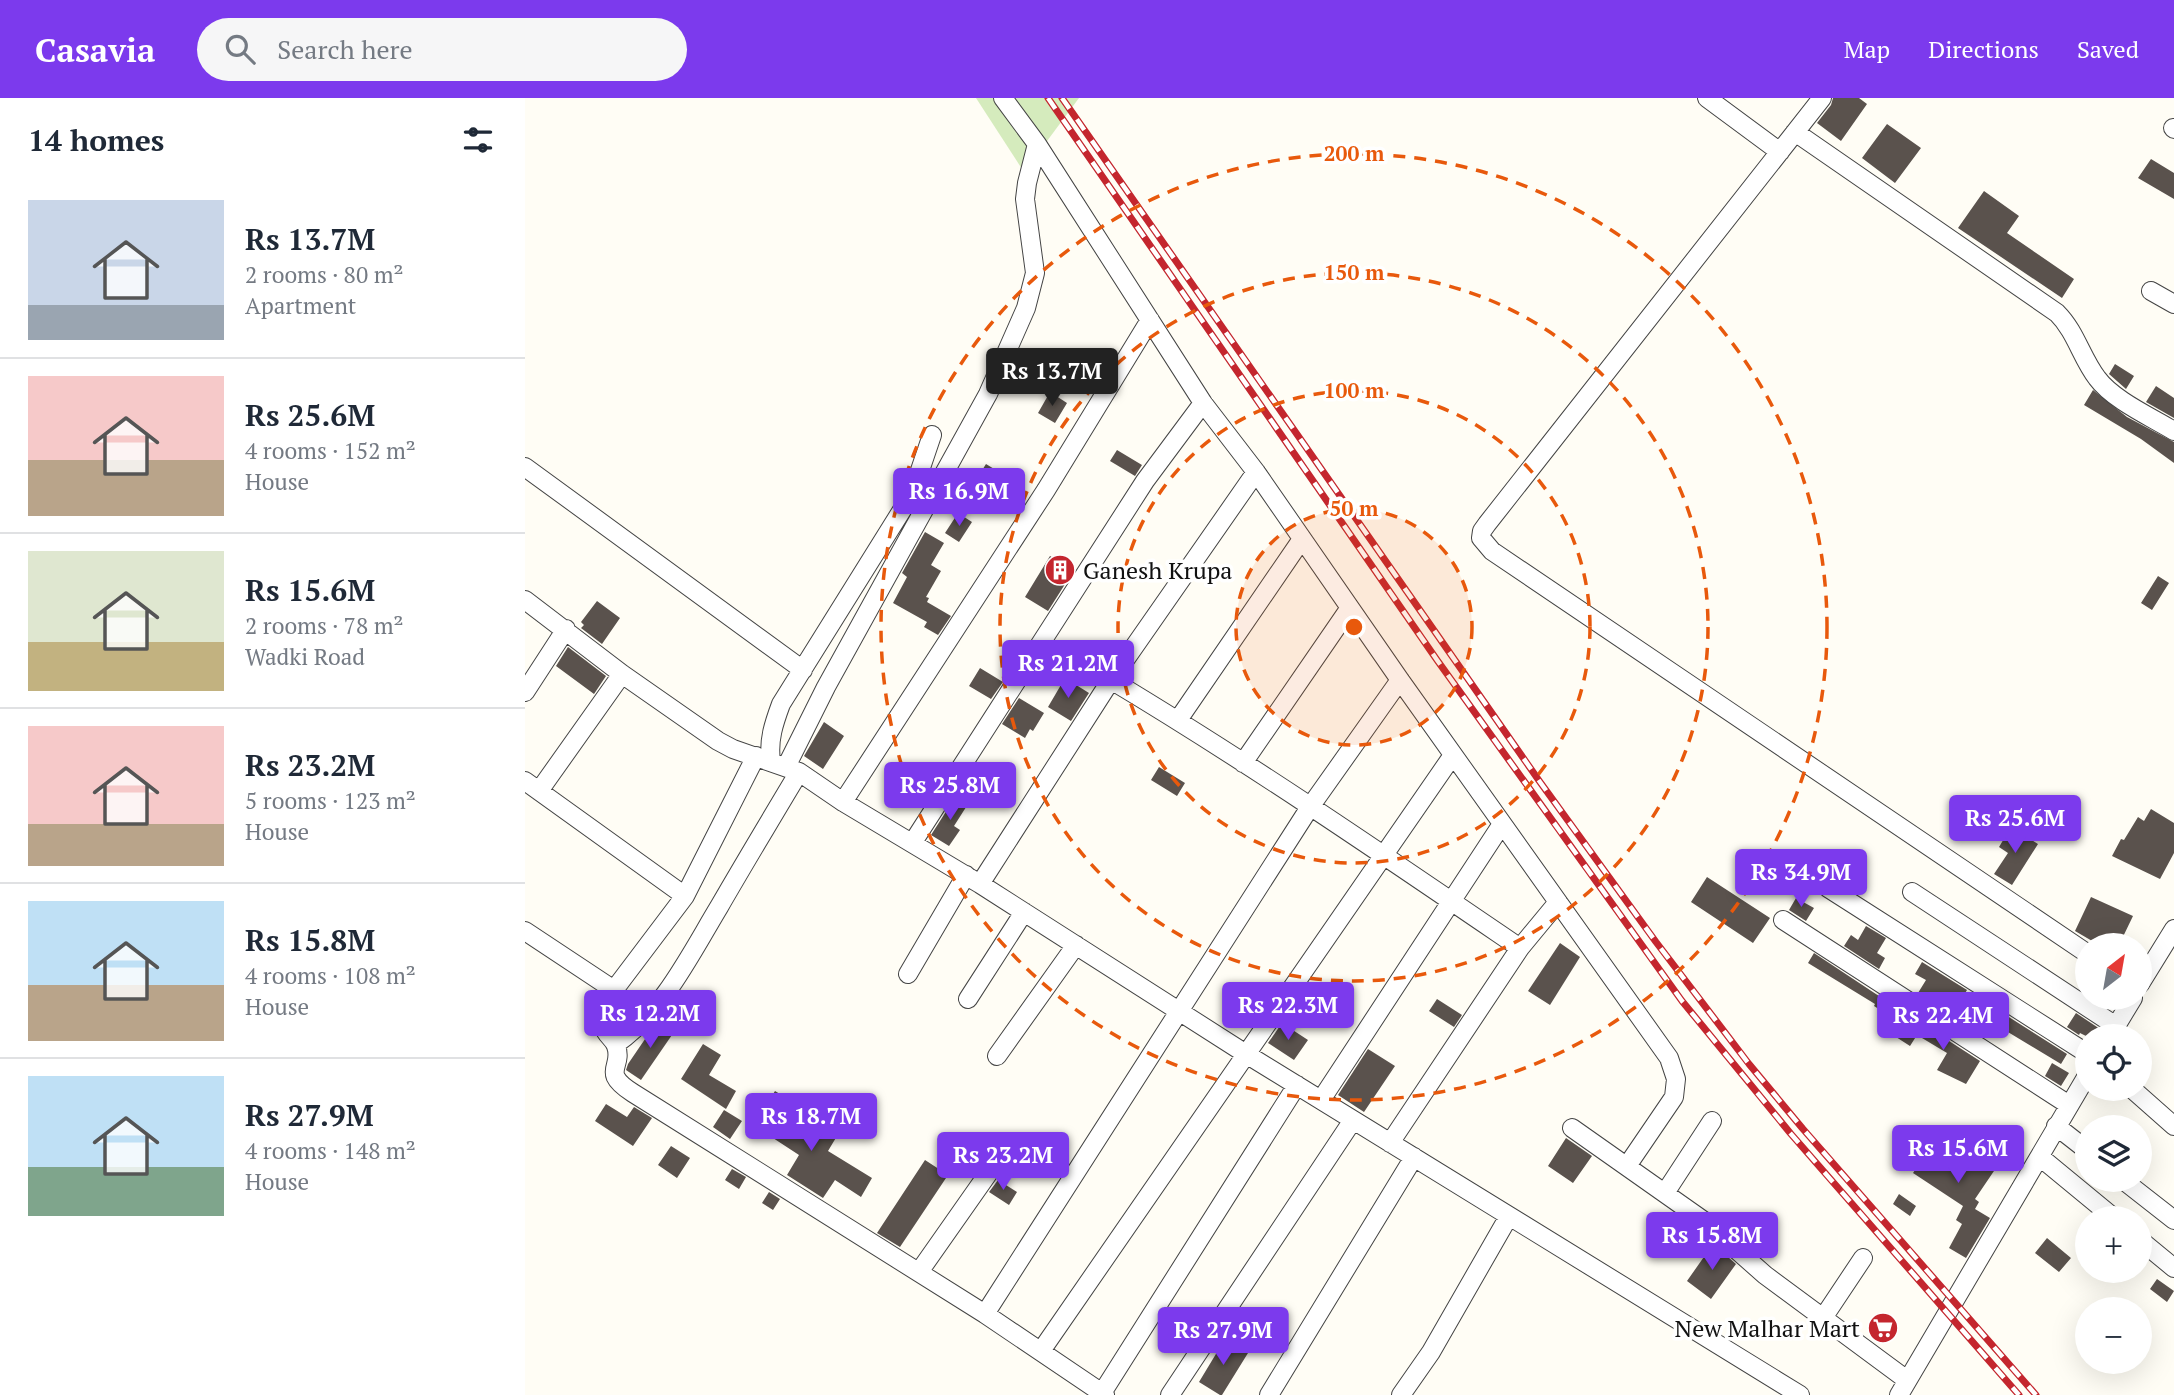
<!DOCTYPE html>
<html lang="en">
<head>
<meta charset="utf-8">
<style>
	:root { --surface:#fff; --page:#f6f6f7; --text:#1f2937; --muted:#747a83; --line:#e0e1e3; --accent:#7c3aed }
	body { margin:0; font-family:"PT Serif",serif; background:var(--page); color:var(--text); height:100vh; display:flex; flex-direction:column; font-size:26px; white-space:nowrap }
	* { box-sizing:border-box; margin:0 }
	p { font-size:23px; color:var(--muted) }
	.icon { flex:none; width:38px; height:38px; fill:none; stroke:currentColor; stroke-width:2; stroke-linecap:round; stroke-linejoin:round }
	.map { position:relative; flex:1; overflow:hidden }
	.sheet { display:flex; flex-direction:column; background:var(--surface); width:525px }
	.sheet>* { flex:none }
	.needle { width:46px; rotate:31deg }
	.fabs { position:absolute; left:1550px; top:835px; display:grid; gap:14px }
	.fabs a { display:grid; place-items:center; width:77px; height:77px; border-radius:50%; background:var(--surface); box-shadow:0 7px 28px #0002; font-size:35px }
	.price { position:absolute; translate:-50% -60px; padding:0 16px; border-radius:7px; background:var(--accent); color:#fff; font-size:23px; line-height:46px; filter:drop-shadow(0 2px 4px #0008) }
	.price::after { content:''; position:absolute; left:50%; top:42px; width:21px; height:16px; margin-left:-10px; background:inherit; clip-path:polygon(0 0,100% 0,50% 100%) }
	.price.selected { background:#222; color:#fff }
	ul { padding:0; list-style:none }
	li { display:flex; align-items:center; gap:21px; height:175px; padding:0 28px }
	li+li { border-top:2px solid var(--line) }
	li span { display:grid; place-items:center; flex:none; width:196px; height:140px; border-radius:0px; color:#555 }
	li>.icon { margin-inline-start:auto }
	span .icon { width:84px; height:84px; fill:#fffc; stroke-width:1 }
	li b { font-size:30px }
	h2 { display:flex; justify-content:space-between; align-items:center; height:84px; padding:0 28px; font-size:30px }
	header { display:flex; align-items:center; gap:42px; box-sizing:border-box; height:98px; padding:0 35px; background:var(--accent); color:#fff }
	header strong { font-size:33px }
	nav { display:flex; gap:38px; margin-inline-start:auto; font-size:24px }
	.search { width:490px; height:63px; background:var(--page); display:flex; align-items:center; gap:18px; box-sizing:border-box; padding:0 24px; border-radius:38px; color:var(--muted); font-size:26px }
	main { display:flex; flex:1; min-height:0 }
	.map>svg:first-child { display:block }
	.green { fill:#d5ebbd }
	.building { fill:#5a524d }
	.lines { fill:none; stroke-linecap:round; stroke-linejoin:round }
	.minor-casing { stroke:#444; stroke-width:20 }
	.minor { stroke:#fff; stroke-width:18 }
	.rail-casing { stroke:#c4262e; stroke-width:7 }
	.rail { stroke:#fff; stroke-width:4.5; stroke-dasharray:13; stroke-linecap:butt }
	.ring { fill:none; stroke:#e8590c; stroke-width:3.5; stroke-dasharray:12 9 }
	.labels { text-anchor:middle; dominant-baseline:central; stroke-width:7; stroke-linejoin:round; paint-order:stroke }
	.poi-label { font-size:24px; fill:#111; stroke:#fff; text-anchor:start }
	.centre { fill:#e8590c; stroke:#fff; stroke-width:3.5 }
	.ring-label { font-size:21px; text-anchor:middle; font-weight:bold; fill:#e8590c; stroke:#fff; stroke-width:7; stroke-linejoin:round; paint-order:stroke }
</style>
</head>
<body>
<header>
<strong>Casavia</strong>
<div class="search"><svg class="icon" aria-label="search" viewBox="0 0 24 24"><circle cx="10" cy="10" r="6"/><path d="M15 15l6 6"/></svg>Search here</div>
<nav><a>Map</a><a>Directions</a><a>Saved</a></nav>
</header>
<main>
<section class="sheet">
<h2>14 homes<svg class="icon" aria-label="filters" viewBox="0 0 24 24"><path d="M4 7h16M4 17h16"/><circle cx="9" cy="7" r="2"/><circle cx="15" cy="17" r="2"/></svg></h2>
<ul>
<li><span style="background:linear-gradient(#c9d6e8 75%,#9aa5b1 0)"><svg class="icon" aria-label="home" viewBox="0 0 24 24"><path d="M3 11l9-7 9 7M6 9v11h12V9"/></svg></span><div><b>Rs 13.7M</b><p>2 rooms · 80 m²</p><p>Apartment</p></div></li>
<li><span style="background:linear-gradient(#f6c9c9 60%,#b9a48a 0)"><svg class="icon" aria-label="home" viewBox="0 0 24 24"><path d="M3 11l9-7 9 7M6 9v11h12V9"/></svg></span><div><b>Rs 25.6M</b><p>4 rooms · 152 m²</p><p>House</p></div></li>
<li><span style="background:linear-gradient(#dfe7d0 65%,#c2b280 0)"><svg class="icon" aria-label="home" viewBox="0 0 24 24"><path d="M3 11l9-7 9 7M6 9v11h12V9"/></svg></span><div><b>Rs 15.6M</b><p>2 rooms · 78 m²</p><p>Wadki Road</p></div></li>
<li><span style="background:linear-gradient(#f6c9c9 70%,#b9a48a 0)"><svg class="icon" aria-label="home" viewBox="0 0 24 24"><path d="M3 11l9-7 9 7M6 9v11h12V9"/></svg></span><div><b>Rs 23.2M</b><p>5 rooms · 123 m²</p><p>House</p></div></li>
<li><span style="background:linear-gradient(#bfe0f5 60%,#b9a48a 0)"><svg class="icon" aria-label="home" viewBox="0 0 24 24"><path d="M3 11l9-7 9 7M6 9v11h12V9"/></svg></span><div><b>Rs 15.8M</b><p>4 rooms · 108 m²</p><p>House</p></div></li>
<li><span style="background:linear-gradient(#bfe0f5 65%,#7fa58c 0)"><svg class="icon" aria-label="home" viewBox="0 0 24 24"><path d="M3 11l9-7 9 7M6 9v11h12V9"/></svg></span><div><b>Rs 27.9M</b><p>4 rooms · 148 m²</p><p>House</p></div></li>
</ul>
</section>
<div class="map">
<svg width="1649" height="1297" viewBox="0 0 1649 1297">
	<rect width="100%" height="100%" fill="#fffdf5"/>
	<!-- green -->
	<path class="green" d="M451,0h103l-55,74z"/>
	<!-- building -->
	<path class="building" d="M1308,0h26l8,6 -26,37 -24,-18 14,-18z
		M1362,26l34,24 -26,35 -33,-25z
		M1626,61l23,14v26l-36,-21z
		M1459,93l35,25 -12,17 67,46 -12,19 -104,-70z
		M1590,266l19,12 -8,13 -17,-15z
		M1631,288l18,12v20l-28,-16z
		M1568,292l34,27 47,25v21l-33,-24 -57,-34z
		M525,294l17,11 -12,20 -17,-10z
		M592,352l25,15 -7,11 -25,-15z
		M461,366l18,11 -12,19 -18,-11z
		M433,415l14,9 -13,20 -14,-9z
		M400,434l19,11 -13,22 10,6 -15,26 3,1 -2,4 24,14 -13,19 -14,-8 3,-5 -34,-19 14,-26 -5,-4z
		M525,458l24,14 -26,41 -23,-14z
		M1633,478l11,7 -17,27 -11,-7z
		M72,503l23,17 -18,26 -21,-16 3,-3 -3,-3z
		M43,549l38,29 -12,18 -38,-28z
		M455,570l23,14 -12,17 -22,-13z
		M540,580l24,15 -18,28 -23,-14z
		M494,600l25,15 -11,18 -3,-2 -5,9 -23,-14z
		M299,624l20,14 -21,33 -19,-13z
		M634,669l26,16 -8,13 -26,-16z
		M431,698l12,8 -14,22 6,4 -11,16 -18,-11z
		M1626,711l23,14v30l-14,26 -48,-23 9,-17 3,1 14,-23 6,4z
		M1486,729l27,17 -26,41 -18,-11 14,-21 -9,-6z
		M1327,778l13,10 -6,8 -14,-9z
		M1182,779l63,41 -17,25 -62,-41z
		M1566,799l42,19 -14,29h-20l-24,-14z
		M1271,800l18,10 -8,13 -17,-11z
		M1341,828l20,12 -9,15 8,5 -6,11 -35,-23 7,-11 7,5z
		M1035,845l20,14 -30,48 -22,-14z
		M1289,855l77,51 -6,9 -11,-7 1,-2 -67,-41z
		M1397,864l45,28 -6,10 -6,-3 -9,15 -28,-19 8,-13 -11,-6z
		M912,901l25,16 -8,12 -25,-16z
		M1465,907l77,49 -6,10 -78,-47z
		M1551,915l24,16 -4,7h-10l-6,-3 -1,2 -12,-8z
		M1390,921l65,42 -14,23 -29,-14 10,-17 -30,-18 -7,11 -14,-9 7,-11 5,3z
		M133,922l16,12 -33,48 -15,-10 2,-6z
		M757,925l26,17 -14,20 -26,-17z
		M178,946l18,11 -12,20 27,16 -10,18 -45,-30z
		M843,951l27,17 -31,46 -26,-17z
		M1527,965l17,10 -8,13 -16,-10z
		M250,993l18,11 -11,18 29,19 9,-14 17,11 -9,15 44,27 -11,19 -26,-17 -12,18 -36,-23 12,-20 -26,-17 1,-3 -19,-12z
		M81,1006l21,13 7,-10 18,11 -19,28 -38,-25z
		M199,1012l18,11 -12,18 -17,-12z
		M1416,1033l55,37 -21,31 4,3 -4,7 15,9 -24,40 -17,-10 13,-24 -6,-4 7,-14 -50,-33z
		M1041,1040l26,18 -19,27 -25,-17z
		M146,1048l19,12 -13,20 -19,-13z
		M400,1062l23,15 -48,72 -23,-14z
		M207,1071l14,8 -7,12 -14,-9z
		M473,1082l19,12 -8,13 -20,-13z
		M244,1094l11,7 -7,11 -11,-7z
		M1374,1096l17,12 -6,10 -17,-12z
		M1522,1140l24,20 -12,14 -24,-19z
		M1188,1146l23,20 -25,35 -24,-18z
		M1632,1181l17,12 -7,11 -17,-13z
		M700,1241l23,14 -26,42h-2l-21,-13z"/>
	<g class="lines">
		<!-- minor casing -->
		<g class="minor-casing">
			<path id="minor" d="M478,0l34,46 166,259 53,69 144,208 269,378 7,21 -2,18 -47,69
				M1182,0l73,54
				M1297,0l-335,426 -5,7 -1,7 11,13 596,403
				M1648,30l1,1
				M1270,34l262,181c19,19 24,44 40,65 16,22 54,39 77,53
				M1626,193l23,13
				M0,369l278,203
				M0,502l97,74 96,67 15,8 66,23 44,30 137,82 266,170 554,341
				M586,582c140,84 274,176 409,268
				M0,594l41,-63
				M653,622l124,-181
				M231,658l-71,140 -71,94c-6,13 -16,28 -8,42 3,5 8,8 10,14 8,22 -17,25 17,47l352,221 120,81
				M246,663c-3,-21 3,-38 10,-57l131,-210 20,-59
				M718,665l106,-154
				M261,669l40,-80 162,-293 38,-86 9,-35 -10,-74 2,-16 10,-39
				M0,683l160,115
				M14,693l83,-117
				M318,704l203,-312 104,-170
				M388,744l232,-361 58,-78
				M455,786l131,-204 145,-208
				M1303,790l260,166
				M1387,794l204,134
				M1258,822l286,185
				M0,833l89,59
				M383,876l58,-99
				M1615,886l34,-55
				M443,901l56,-87
				M1585,938l23,-38
				M91,946c47,-33 74,-89 103,-137 26,-45 53,-90 80,-135
				M472,958l79,-111
				M1606,990l43,38
				M796,1002l181,-276
				M1531,1028l32,25
				M1047,1030l132,93 61,54 142,105
				M865,1045l130,-195 38,-46
				M1515,1059l74,61
				M1598,1082l51,40
				M1140,1095l47,-72
				M1615,1142l34,28
				M394,1174l80,-114
				M460,1216l325,-507 90,-127
				M1298,1220l40,-60
				M516,1253l412,-596
				M577,1295l195,-308
				M645,1297l183,-275
				M744,1297l145,-238
				M876,1297l30,-43 78,-136
				M1374,1297l189,-321"/>
		</g>
		<!-- minor -->
		<use href="#minor" class="minor"/>
		<!-- rail casing -->
		<g class="rail-casing">
			<path id="rail" d="M523,0l389,562 245,341 109,133 228,261
				M537,0l478,684 116,160 93,122 54,65 233,266"/>
		</g>
		<!-- rail -->
		<use href="#rail" class="rail"/>
	</g>
	<!-- distance rings -->
	<circle cx="829" cy="529" r="118" fill="#e8590c" fill-opacity=".12"/>
	<g class="ring">
		<circle cx="829" cy="529" r="118"/>
		<circle cx="829" cy="529" r="236"/>
		<circle cx="829" cy="529" r="354"/>
		<circle cx="829" cy="529" r="473"/>
	</g>
	<!-- icons -->
	<defs>
		<g id="building-disc" transform="scale(1.575)"><circle r="9.5" fill="#c4262e" stroke="#fff"/><path d="M-4-6H4V6H1V3H-1V6H-4ZM-2.5-4.3h1.7v1.8h-1.7ZM.8-4.3h1.7v1.8H.8ZM-2.5-1h1.7V.8h-1.7ZM.8-1h1.7V.8H.8Z" fill="#fff"/></g>
		<g id="supermarket-disc" transform="scale(1.575)"><circle r="9.5" fill="#c4262e" stroke="#fff"/><path d="M-6-5.5h2.5l.6 2H6L4.5 2H-2.5L-4.4-4H-6ZM-1.5 3.2a1.3 1.3 0 1 0 .1 0ZM3 3.2a1.3 1.3 0 1 0 .1 0Z" fill="#fff"/></g>
	</defs>
	<g fill-rule="evenodd">
		<use href="#building-disc" x="535" y="472"/>
		<use href="#supermarket-disc" x="1358" y="1230"/>
	</g>
	<g class="labels">
		<!-- poi labels -->
		<g class="poi-label">
			<text x="558" y="472">Ganesh Krupa</text>
			<text x="1335" y="1230" text-anchor="end">New Malhar Mart</text>
		</g>
	</g>
	<circle cx="829" cy="529" r="10" class="centre"/>
	<g class="ring-label">
		<text x="829" y="63">200 m</text>
		<text x="829" y="182">150 m</text>
		<text x="829" y="300">100 m</text>
		<text x="829" y="418">50 m</text>
	</g>
</svg>
<div class="fabs">
<a><svg class="needle" viewBox="-14 -14 28 28"><path d="M0-13l5 13h-10z" fill="#e53935"/><path d="M0 13l5-13h-10z" fill="#747a83"/></svg></a>
<a><svg class="icon" aria-label="locate" viewBox="0 0 24 24"><circle cx="12" cy="12" r="6"/><path d="M12 2v4M12 18v4M2 12h4M18 12h4"/></svg></a>
<a><svg class="icon" aria-label="layers" viewBox="0 0 24 24"><path d="M12 4l9 5-9 5-9-5zM3 14l9 5 9-5"/></svg></a>
<a>+</a>
<a>−</a>
</div>
<b class="price selected" style="left:527px;top:310px">Rs 13.7M</b>
<b class="price" style="left:434px;top:430px">Rs 16.9M</b>
<b class="price" style="left:543px;top:602px">Rs 21.2M</b>
<b class="price" style="left:425px;top:724px">Rs 25.8M</b>
<b class="price" style="left:1490px;top:757px">Rs 25.6M</b>
<b class="price" style="left:1276px;top:811px">Rs 34.9M</b>
<b class="price" style="left:763px;top:944px">Rs 22.3M</b>
<b class="price" style="left:125px;top:952px">Rs 12.2M</b>
<b class="price" style="left:1418px;top:954px">Rs 22.4M</b>
<b class="price" style="left:286px;top:1055px">Rs 18.7M</b>
<b class="price" style="left:1433px;top:1087px">Rs 15.6M</b>
<b class="price" style="left:478px;top:1094px">Rs 23.2M</b>
<b class="price" style="left:1187px;top:1174px">Rs 15.8M</b>
<b class="price" style="left:698px;top:1269px">Rs 27.9M</b>
</div>
</main>
</body>
</html>
